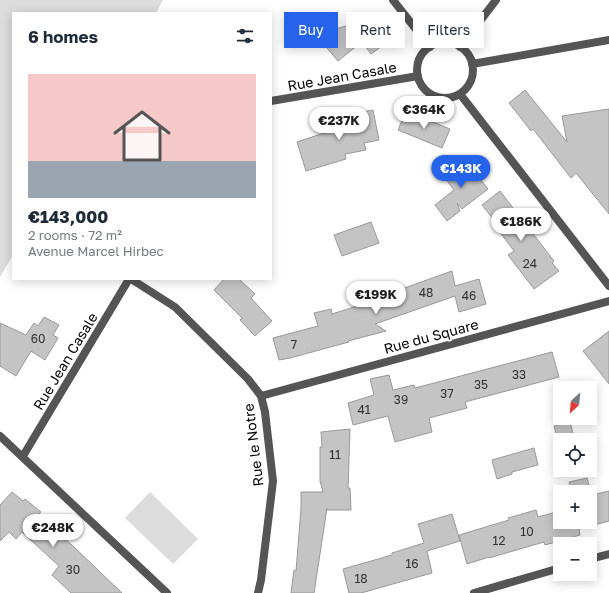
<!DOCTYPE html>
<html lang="en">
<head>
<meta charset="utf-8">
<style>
	:root { --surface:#fff; --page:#f2f2f3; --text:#1f2937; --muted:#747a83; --accent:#2563eb }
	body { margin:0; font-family:"Golos Text",sans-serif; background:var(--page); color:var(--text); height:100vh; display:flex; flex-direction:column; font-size:15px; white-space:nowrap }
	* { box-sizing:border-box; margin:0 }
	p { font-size:13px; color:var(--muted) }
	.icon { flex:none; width:22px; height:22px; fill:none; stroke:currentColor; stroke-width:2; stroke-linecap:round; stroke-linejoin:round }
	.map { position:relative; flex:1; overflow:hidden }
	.side { position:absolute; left:12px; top:12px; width:260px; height:268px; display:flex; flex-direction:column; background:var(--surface); border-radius:0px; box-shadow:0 2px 10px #0003 }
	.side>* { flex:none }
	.guide { position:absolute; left:284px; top:12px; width:265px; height:36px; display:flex; gap:8px }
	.needle { width:26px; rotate:206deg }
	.fabs { position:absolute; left:553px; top:381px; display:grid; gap:8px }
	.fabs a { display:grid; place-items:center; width:44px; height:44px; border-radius:0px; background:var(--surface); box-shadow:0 2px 10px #0003; font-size:20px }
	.price { position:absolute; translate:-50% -34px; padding:0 9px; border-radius:14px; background:#fff; color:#222; font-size:13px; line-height:26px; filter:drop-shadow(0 1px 2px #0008) }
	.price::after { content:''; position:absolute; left:50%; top:24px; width:12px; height:9px; margin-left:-6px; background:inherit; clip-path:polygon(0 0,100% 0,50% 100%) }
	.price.selected { background:var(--accent); color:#fff }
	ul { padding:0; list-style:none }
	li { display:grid; align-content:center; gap:8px; height:212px; padding:0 16px }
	li span { display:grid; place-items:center; height:124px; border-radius:0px; color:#555 }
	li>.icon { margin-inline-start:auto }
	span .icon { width:72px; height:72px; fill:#fffc; stroke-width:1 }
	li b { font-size:17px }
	h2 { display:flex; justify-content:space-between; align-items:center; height:48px; padding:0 16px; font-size:17px }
	.tag { padding:0 14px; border-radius:0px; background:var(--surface); box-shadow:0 2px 10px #0003; font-size:14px; line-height:36px }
	.tag.selected { background:var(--accent); color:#fff }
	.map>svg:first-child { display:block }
	.green { fill:#dcdcdc }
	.building { fill:#c4c4c4; stroke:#999 }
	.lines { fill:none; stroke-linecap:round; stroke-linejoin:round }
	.minor { stroke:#555; stroke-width:8 }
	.labels { text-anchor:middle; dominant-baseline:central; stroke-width:3.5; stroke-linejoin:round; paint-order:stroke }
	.number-label { font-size:12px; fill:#313131 }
	.street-label { font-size:14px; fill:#000; stroke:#fff }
</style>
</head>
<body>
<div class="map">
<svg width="609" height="593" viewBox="0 0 609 593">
	<rect width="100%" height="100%" fill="#fff"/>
	<!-- green -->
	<path class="green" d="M0,0h163l-7,13h-143v242l-13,22z
		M150,492l48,47 -25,25 -48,-46z"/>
	<!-- building -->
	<path class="building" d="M368,20l17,24 -14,10 -9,-12 -24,19 -11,-13 9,-7 -8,-10z
		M525,90l42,52 -5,-26 47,-7v105l-33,-41 -5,5 -38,-49 -2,2 -22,-28z
		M373,110l6,30 -15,3 2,7 -21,4 1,5 -40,12 -9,-29 48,-16 -2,-6 10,-3 -1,-3z
		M406,111l44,18 -8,19 -44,-18z
		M464,158l24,31 -26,20 -5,-6 3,8 -13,10 -12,-16 19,-15 -12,-16z
		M500,191l54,70 -2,2 7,8 -25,18 -26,-34 6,-4 -18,-24 2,-2 -16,-20z
		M371,222l8,21 -37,13 -8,-21z
		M452,271l3,15 24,-7 7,25 -27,8 -4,-16 -80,28 11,7 -38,10 1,1 -59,16 -11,2 -6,-22 45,-12 -4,-13 17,-4 1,5 28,-9 3,-5 9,6 26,-8 -2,-7z
		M224,279h15l16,15 -4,4 21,23 -17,15 -15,-16 2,-2 -28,-28z
		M44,317l15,8 -6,10 5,3 -13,22 -14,-9 -15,25 -16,-10v-43l26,12 8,-12 4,3z
		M609,331v53l-26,-33z
		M552,352l7,25 -94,25 2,6 -38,10 3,14 -37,10 -7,-26 -35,9 -5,-22 26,-8 -4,-16 19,-4 4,15 21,-5 1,3z
		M570,422l4,15 -9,3h-5v1l-2,1 -4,-16z
		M350,429l-2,59h2l1,22h-24v-2l-13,85h-23l3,-23 2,1 5,-62v-17h22l-3,-11v-34h2l-1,-15z
		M534,448l4,17 -26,7v2l-15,5 -5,-19z
		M587,478l5,17 17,-4v30l-30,8 1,6 -35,10 -1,-3 -55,16v-1l-22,7 -8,-29 50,-15 -1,-2 28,-8 2,7 22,-6v11h30v-30h-18l-3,-10z
		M12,492l11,9 2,-2 16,13 -3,3 36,32 48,46h-51l-19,-18 7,-9 -37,-34 -6,7 -7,-7 -9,9v-36z
		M452,514l8,27 -33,10 5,22 -71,20h-12l-6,-24 49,-14v-2l32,-10 -6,-19z"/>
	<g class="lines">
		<!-- minor -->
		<path class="minor" d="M393,0l37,47
			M417 70a28 28 0 1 1 56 0a28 28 0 1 1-56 0Z
			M460,47l36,-47
			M472,64l137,-24
			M460,94l149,192
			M271,101l147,-25
			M131,279l44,28 73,72 13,17 4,16 8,69 -12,99 -3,13
			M261,396l348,-95
			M0,436l167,157
			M23,456l106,-177
			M590,559l19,-5
			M474,593l86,-25"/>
	</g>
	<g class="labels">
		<!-- number labels -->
		<g class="number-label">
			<text x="530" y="263">24</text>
			<text x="426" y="292">48</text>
			<text x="469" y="295">46</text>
			<text x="38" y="338">60</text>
			<text x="294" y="344">7</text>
			<text x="519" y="374">33</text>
			<text x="481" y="384">35</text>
			<text x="447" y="393">37</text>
			<text x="401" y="399">39</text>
			<text x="364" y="409">41</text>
			<text x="335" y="454">11</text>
			<text x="527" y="531">10</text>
			<text x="499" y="540">12</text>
			<text x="412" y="563">16</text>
			<text x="73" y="569">30</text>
			<text x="361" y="578">18</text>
		</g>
		<!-- street labels -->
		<g class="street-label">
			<text transform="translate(342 76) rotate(-10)">Rue Jean Casale</text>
			<text transform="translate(431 336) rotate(-15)">Rue du Square</text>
			<text transform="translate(65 361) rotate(-59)">Rue Jean Casale</text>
			<text transform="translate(253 445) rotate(-97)">Rue le Notre</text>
		</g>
	</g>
</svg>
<div class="fabs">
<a><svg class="needle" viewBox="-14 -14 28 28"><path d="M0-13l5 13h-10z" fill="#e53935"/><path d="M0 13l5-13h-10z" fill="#747a83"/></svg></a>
<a><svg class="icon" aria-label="locate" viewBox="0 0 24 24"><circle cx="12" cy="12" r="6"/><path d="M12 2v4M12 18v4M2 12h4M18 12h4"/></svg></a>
<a>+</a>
<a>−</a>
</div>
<b class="price" style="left:424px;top:130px">€364K</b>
<b class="price" style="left:339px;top:141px">€237K</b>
<b class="price selected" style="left:461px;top:189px">€143K</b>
<b class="price" style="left:521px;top:242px">€186K</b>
<b class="price" style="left:376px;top:315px">€199K</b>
<b class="price" style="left:53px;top:548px">€248K</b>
<div class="guide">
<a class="tag selected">Buy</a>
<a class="tag">Rent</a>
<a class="tag">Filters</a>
</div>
<section class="side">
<h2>6 homes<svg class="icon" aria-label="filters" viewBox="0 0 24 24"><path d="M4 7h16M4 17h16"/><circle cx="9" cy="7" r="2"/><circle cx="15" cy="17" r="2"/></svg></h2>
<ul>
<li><span style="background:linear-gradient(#f6c9c9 70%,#9aa5b1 0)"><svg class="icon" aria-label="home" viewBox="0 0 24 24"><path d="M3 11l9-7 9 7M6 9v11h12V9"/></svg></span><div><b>€143,000</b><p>2 rooms · 72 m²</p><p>Avenue Marcel Hirbec</p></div></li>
</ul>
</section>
</div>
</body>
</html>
